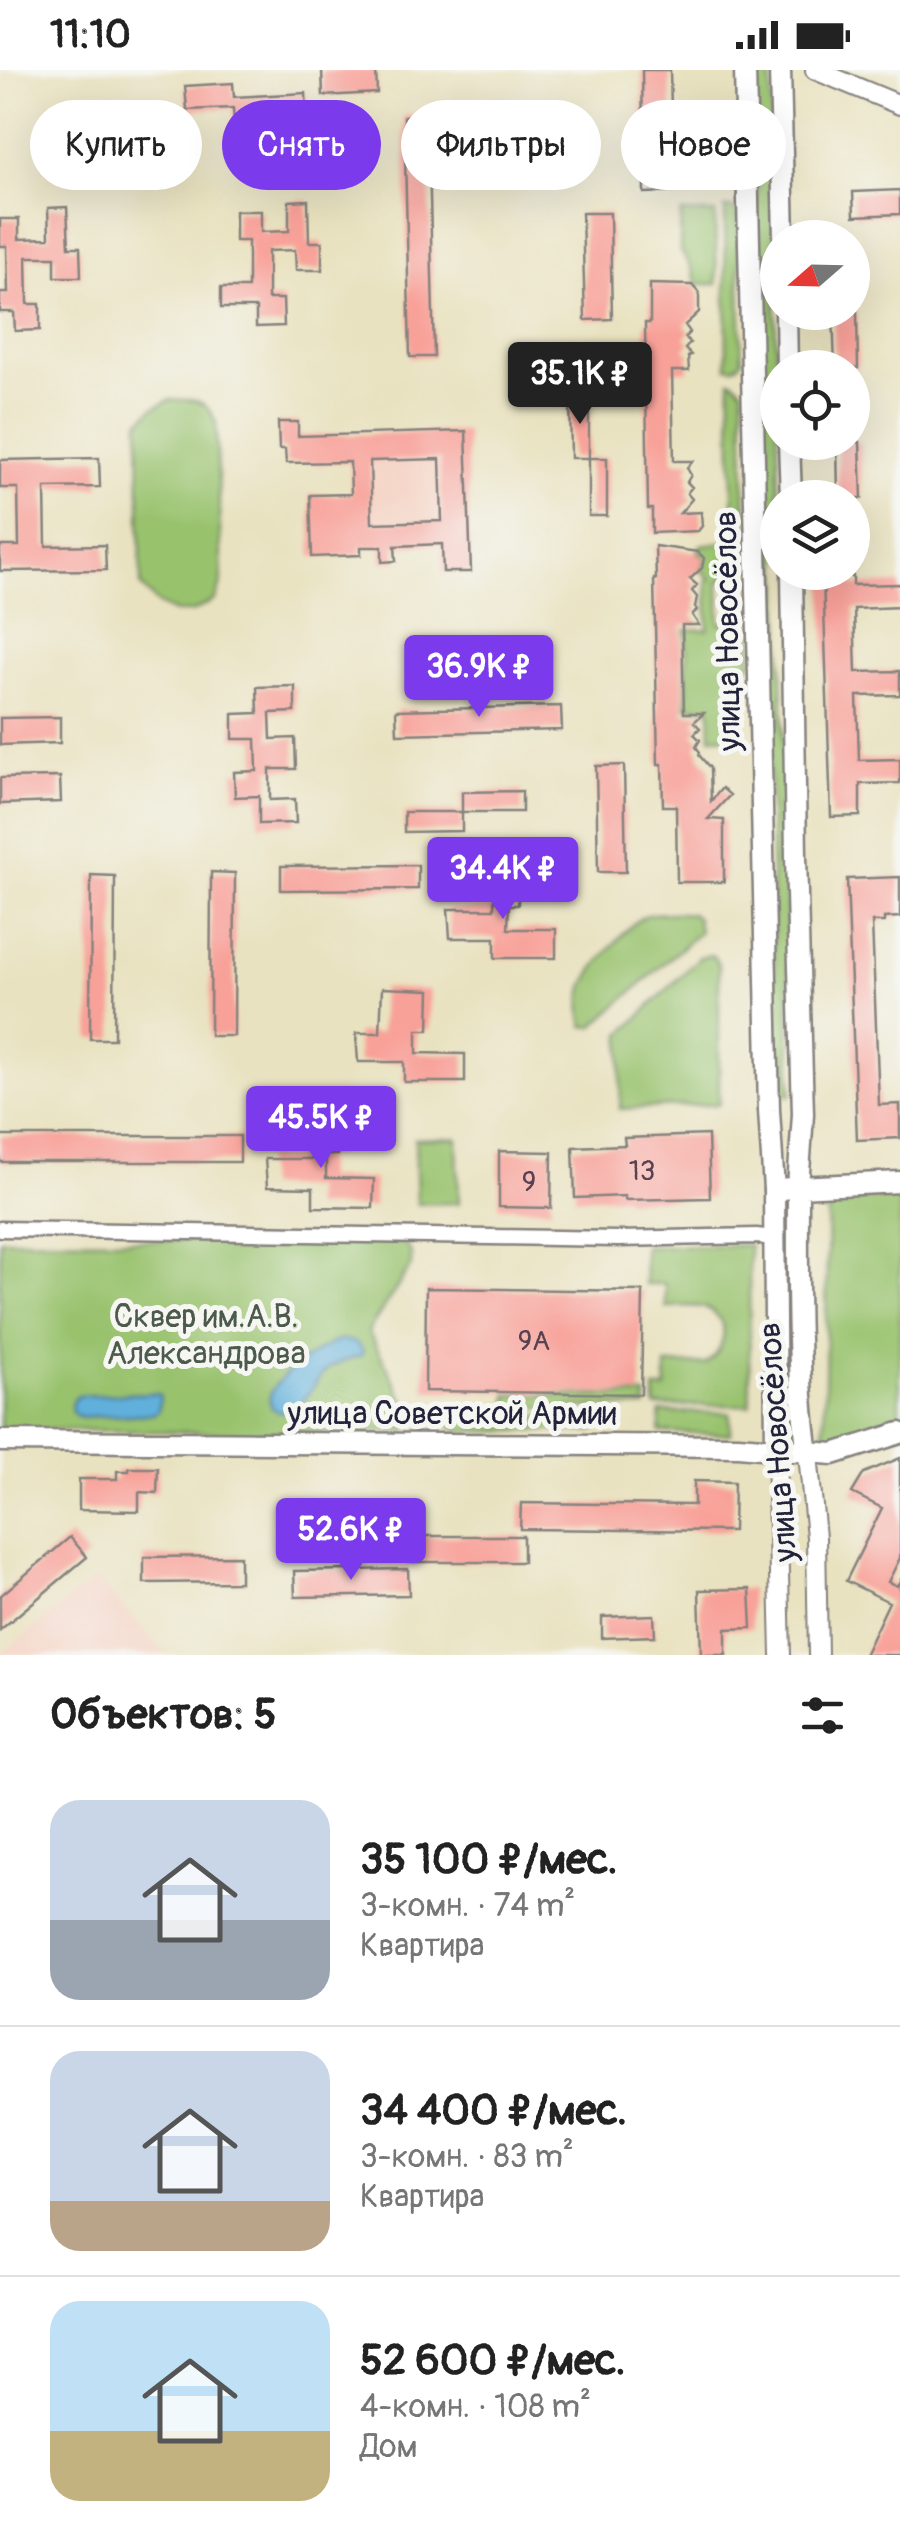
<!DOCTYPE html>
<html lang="ru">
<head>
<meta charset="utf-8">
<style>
	:root { --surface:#fff; --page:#f2f2f2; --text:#222; --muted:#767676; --line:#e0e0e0; --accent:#7c3aed }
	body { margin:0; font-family:Pangolin,sans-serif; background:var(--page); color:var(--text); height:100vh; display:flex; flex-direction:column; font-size:38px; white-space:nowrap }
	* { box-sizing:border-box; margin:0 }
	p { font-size:32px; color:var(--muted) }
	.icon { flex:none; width:55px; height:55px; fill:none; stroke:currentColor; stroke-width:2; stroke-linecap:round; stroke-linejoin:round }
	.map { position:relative; height:1585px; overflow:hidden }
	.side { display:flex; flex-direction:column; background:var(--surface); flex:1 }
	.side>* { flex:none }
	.guide { position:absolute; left:30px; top:30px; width:840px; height:90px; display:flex; gap:20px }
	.needle { width:65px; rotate:250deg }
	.tools { position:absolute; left:760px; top:150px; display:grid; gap:20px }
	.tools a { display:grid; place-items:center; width:110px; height:110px; border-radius:50%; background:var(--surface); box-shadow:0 10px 40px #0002; font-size:50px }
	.price { position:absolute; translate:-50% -85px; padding:0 22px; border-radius:10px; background:var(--accent); color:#fff; font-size:32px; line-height:65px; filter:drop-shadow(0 2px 5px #0008) }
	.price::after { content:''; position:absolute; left:50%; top:60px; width:30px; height:22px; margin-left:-15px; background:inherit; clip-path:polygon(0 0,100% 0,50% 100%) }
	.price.current { background:#222; color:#fff }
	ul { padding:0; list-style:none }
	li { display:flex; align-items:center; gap:30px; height:250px; padding:0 50px }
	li+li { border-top:2px solid var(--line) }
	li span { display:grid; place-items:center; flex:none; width:280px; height:200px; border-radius:30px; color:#555 }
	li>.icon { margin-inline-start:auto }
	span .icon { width:120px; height:120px; fill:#fffc; stroke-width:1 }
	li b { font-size:42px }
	h2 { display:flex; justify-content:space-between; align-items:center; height:120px; padding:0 50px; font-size:42px }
	.chip { padding:0 35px; border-radius:45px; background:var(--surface); box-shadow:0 10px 40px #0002; font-size:35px; line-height:90px }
	.chip.current { background:var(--accent); color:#fff }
	.status { display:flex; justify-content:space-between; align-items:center; height:70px; padding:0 50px; background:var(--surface); direction:ltr }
	.status svg { height:28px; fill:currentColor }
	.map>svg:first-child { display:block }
	.built { fill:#f5d2c2 }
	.green { fill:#99c26d; stroke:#5e7254; stroke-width:2.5 }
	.water { fill:#61b0db; stroke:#42698b; stroke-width:2.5 }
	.building { fill:#f8a199; fill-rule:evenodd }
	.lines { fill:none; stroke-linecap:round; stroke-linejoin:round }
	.minor-casing { stroke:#86827e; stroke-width:19 }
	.tertiary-casing { stroke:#86827e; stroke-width:22 }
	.secondary-casing { stroke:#86827e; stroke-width:25 }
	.primary-casing { stroke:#86827e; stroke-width:25 }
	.minor { stroke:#fff; stroke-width:14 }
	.tertiary { stroke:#fff; stroke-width:18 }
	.secondary { stroke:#fff; stroke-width:20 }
	.primary { stroke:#fff; stroke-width:20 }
	.labels { text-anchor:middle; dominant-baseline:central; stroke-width:10; stroke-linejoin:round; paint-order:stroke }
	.number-label { font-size:28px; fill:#584252 }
	.street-label { font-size:32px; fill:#22223b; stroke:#f6f6f2 }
	.park-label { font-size:32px; fill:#4c5a4c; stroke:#f6f6f2 }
</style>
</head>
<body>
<div class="status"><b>11:10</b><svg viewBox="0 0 49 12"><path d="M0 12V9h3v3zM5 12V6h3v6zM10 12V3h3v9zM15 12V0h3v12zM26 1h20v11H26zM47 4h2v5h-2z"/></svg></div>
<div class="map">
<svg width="900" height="1585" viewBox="0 0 900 1585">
	<rect width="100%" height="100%" fill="#f6f6f2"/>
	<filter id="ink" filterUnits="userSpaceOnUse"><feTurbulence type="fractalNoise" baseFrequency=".01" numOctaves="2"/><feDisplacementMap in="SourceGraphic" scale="20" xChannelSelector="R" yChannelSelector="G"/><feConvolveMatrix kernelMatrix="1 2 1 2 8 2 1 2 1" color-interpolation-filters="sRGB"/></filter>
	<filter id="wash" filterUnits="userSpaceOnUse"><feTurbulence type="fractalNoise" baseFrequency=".0048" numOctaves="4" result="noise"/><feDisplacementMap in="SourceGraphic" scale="40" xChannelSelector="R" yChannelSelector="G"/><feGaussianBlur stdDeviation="2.25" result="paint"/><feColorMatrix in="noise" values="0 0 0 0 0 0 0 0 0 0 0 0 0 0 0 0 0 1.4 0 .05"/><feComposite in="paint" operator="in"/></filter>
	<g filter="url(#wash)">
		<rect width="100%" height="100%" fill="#e9e2c0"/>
		<!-- built -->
		<path class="built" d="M278,352h20l1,14 167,-5 5,141h-28l-2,-28 -45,2v15l-14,1 -1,-15h-20v8l-49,2 -2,-62 41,-2 -1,-31 -26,1v5h-10v-6l-28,1 -1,-14h-6z
			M96,1508l71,77h-167z"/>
		<!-- green -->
		<path class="green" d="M760,2l6,1 5,5 8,419 -1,75 2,1 11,522 -14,-1 -23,-1019z
			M725,138h6l7,4 4,149 -7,6h-8z
			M681,143h34l2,71h-20l-6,-17 -11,-17z
			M730,310l4,1 9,8 3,139 -4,2 -8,-1z
			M169,330c26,0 35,-4 47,22l6,159 -7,19 -23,12h-17l-17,-8 -17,-18 -2,-164 13,-13z
			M724,472c9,9 4,26 2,38l-7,1 1,42 13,1 19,12v27l-17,13 1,60 -25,1 -1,-30h-23l-1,-77 22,-1 -1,-49 3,-1 -9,-9 4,-8 -2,-7 -5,-3 3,-7z
			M692,843l5,6 2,13 -106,95 -9,-1c-3,-12 -4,-26 0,-39 6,-16 45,-65 61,-71 14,-5 33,-2 47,-3z
			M712,885l7,10v139l-99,5 2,-75 78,-77z
			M457,1068l2,65 -42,1 -2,-65z
			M900,1127v228l-76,21 4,-246z
			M0,1169l404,3 7,11v13l-43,65 44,83 -1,10 -6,7 -150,2 -255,-4z
			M749,1175l1,160 -95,1v-17h11v-24l40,-1c18,-12 27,-43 2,-55 -11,-5 -29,-2 -42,-2l-1,-23h-20l-1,-38z
			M508,1325l138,1v11l-138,1z
			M660,1342l70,1v21l-70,-2z
			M597,1345l1,13 -6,3h-132l-9,-4 -1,-10z"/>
		<!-- water -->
		<path class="water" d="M340,1270c11,1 17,1 23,11l-2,5c-48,11 -36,23 -66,53l-16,3 -7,-4c-2,-7 -4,-8 -1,-15 6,-17 51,-47 69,-53z
			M152,1323l6,1 2,3 -2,14 -5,3 -72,3 -7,-3c-5,-7 -3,-13 4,-18z"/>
		<g id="blocks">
			<!-- building -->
			<path class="building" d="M322,0h54l1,23 -54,3z
				M642,0h28l3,122 -29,1z
				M233,13l1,14 72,-4 1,25 -73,4 -1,-14 -46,2 -2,-24z
				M428,45l6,242h-24l-6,-241z
				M900,120v24l-46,2 -1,-24z
				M308,130l1,42h13v28h-26l-1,-20 -27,1v48h15l1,27 -28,1v-19h-35v-20h27v-47h-13v-30h26v21l28,-1v-30z
				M67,137l2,40h11l1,30h-26v-20h-28l1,47h12v26l-25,1 -1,-19h-14v-19h8l-1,-47h-7v-27h19v20l30,-1 -1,-30z
				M582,143h28l2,106 -27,1z
				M650,214l42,1 7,8v19l-14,13 5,7 -5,5 5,6 -5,6 6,6 -3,2 1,14h-17l2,90h19l-6,7 4,7 -4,7 5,5 -5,6 5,6 -12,14 21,-1 1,14 -4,5 -46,2v-24h-4l-3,-186h5z
				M833,242h24l1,56h-23z
				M589,327v61h-18l-1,-60z
				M278,352h20v14l168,-5 5,141h-28l-1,-28 -47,2 1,15 -14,1v-15h-21v8l-49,2 -2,-62 41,-1 -1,-32 -64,1 -1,-14h-6zM440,389l2,62 -70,2 -2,-62z
				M837,372h23l2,56h-24z
				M99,388l1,29 -55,1 1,58 59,-1 1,25 -106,1v-25h19l-1,-58h-18v-28z
				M589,388h18v58h-18z
				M655,476l43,6 6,6 -2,10 -12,11 7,6 -5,6 5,6 -2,10 2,3 -5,5 7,10h-17l2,88h20l-10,9 6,6 -6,6 6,6 -4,7 4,5 -1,3 11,13 1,33 11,-13 8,7 -22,24 16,1v62h-47l-1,-76h-13l-1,-42h-4l-4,-185h2z
				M853,506v9l47,-1v23l-46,2 2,63 44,-1v24l-43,1 2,64 41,-1v24l-40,1v32l-29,1 -8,-240z
				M295,616v26l-25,1 1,26 24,-1 1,31h-26v31l25,-1 1,24 -37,1v-28l-24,1 -1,-25 23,-1 -1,-32h-23v-25l25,-1 -1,-26z
				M561,636l1,24 -165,4 -1,-24z
				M60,647v26l-60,2v-27z
				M624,695l2,107h-28l-2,-106z
				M60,707l1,25 -61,2v-26z
				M522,721v21h-60v-20z
				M404,742h58v19l-58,1z
				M495,794h24l-1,41h-9l-1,24h48v29h-61v-20h-45l-2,-29h46z
				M418,795v24l-137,1v-24z
				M211,802l24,1 -1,163h-24z
				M91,805l24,1 -1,163h-24z
				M900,807v40l-16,1v4h-12l7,183 21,-1v34l-43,2 -10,-261z
				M382,918l48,2 -1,40h-12v23l48,1v28h-61v-20h-46l-2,-29h24z
				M314,1041l25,1 -1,43h-12v23l48,1 -1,29 -60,-1v-19l-46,-1 -2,-28h48z
				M708,1065l2,63 -85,2v-4l-50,2 -2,-51 52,-2 -1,-7z
				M0,1066h240v26h-240z
				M499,1081l53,1 -1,56 -52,-1z
				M426,1218l217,3 -2,103 -216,-3z
				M900,1388v100l-12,24 9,4 3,-5v74h-36l25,-53 -43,-21 36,-73 -30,-15 12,-20z
				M129,1398h29l-1,25 -18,-1v19l-60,-1v-31h38v-8h12z
				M694,1411l40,1 -1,49 -213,-2 1,-26 173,2z
				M409,1466h114v26h-114z
				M70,1467l17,20 -87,73v-34z
				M240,1486v26l-96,1v-26z
				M408,1499l1,26 -114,2 -1,-26z
				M750,1519l2,39 -26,1v26h-25l-2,-65z
				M654,1545l1,21 -53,2v-21z"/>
		</g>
	</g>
	<g filter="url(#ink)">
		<use href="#blocks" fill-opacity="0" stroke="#86827e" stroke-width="2.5"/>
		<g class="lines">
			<!-- minor casing -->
			<g class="minor-casing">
				<path id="minor" d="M0,1159l618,10 138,-3 18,2"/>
			</g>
			<!-- tertiary casing -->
			<g class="tertiary-casing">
				<path id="tertiary" d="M815,0l85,35
					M776,1381l5,204
					M808,1384l8,83 2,118"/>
			</g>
			<!-- secondary casing -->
			<g class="secondary-casing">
				<path id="secondary" d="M745,0l24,1040 5,80
					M780,0l4,168
					M786,242l1,56
					M789,372l2,56
					M792,502l4,284 7,258 -5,73"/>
			</g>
			<!-- primary casing -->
			<g class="primary-casing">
				<path id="primary" d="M798,1117c0,89 -2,179 10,267
					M0,1371l738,5 95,8 67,-21
					M776,1381l-2,-261 24,-3 102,-5"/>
			</g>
			<!-- minor -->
			<use href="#minor" class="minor"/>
			<!-- tertiary -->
			<use href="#tertiary" class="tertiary"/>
			<!-- secondary -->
			<use href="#secondary" class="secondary"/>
			<!-- primary -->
			<use href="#primary" class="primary"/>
		</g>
	</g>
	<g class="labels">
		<!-- number labels -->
		<g class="number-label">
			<text x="642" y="1101">13</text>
			<text x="529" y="1112">9</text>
			<text x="534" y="1271">9А</text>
		</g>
		<!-- street labels -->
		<g class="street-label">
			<text transform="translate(728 561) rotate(-91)">улица Новосёлов</text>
			<text x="452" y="1344">улица Советской Армии</text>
			<text transform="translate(778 1372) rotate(-94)">улица Новосёлов</text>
		</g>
		<!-- park labels -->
		<g class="park-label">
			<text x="206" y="1247">Сквер им.А.В.<tspan x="206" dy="37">Александрова</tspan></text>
		</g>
	</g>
</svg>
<div class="tools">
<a><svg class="needle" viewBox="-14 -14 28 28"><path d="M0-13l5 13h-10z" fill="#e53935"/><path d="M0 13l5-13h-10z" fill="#767676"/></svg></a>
<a><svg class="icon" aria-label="locate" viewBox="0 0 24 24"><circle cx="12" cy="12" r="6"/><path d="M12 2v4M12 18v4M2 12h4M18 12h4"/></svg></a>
<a><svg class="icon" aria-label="layers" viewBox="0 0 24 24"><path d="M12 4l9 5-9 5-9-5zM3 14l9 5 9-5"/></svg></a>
</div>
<b class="price current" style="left:580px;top:357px">35.1K ₽</b>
<b class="price" style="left:479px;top:650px">36.9K ₽</b>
<b class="price" style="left:503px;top:852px">34.4K ₽</b>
<b class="price" style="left:321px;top:1101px">45.5K ₽</b>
<b class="price" style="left:351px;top:1513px">52.6K ₽</b>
<div class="guide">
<a class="chip">Купить</a>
<a class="chip current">Снять</a>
<a class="chip">Фильтры</a>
<a class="chip">Новое</a>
</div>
</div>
<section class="side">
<h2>Объектов: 5<svg class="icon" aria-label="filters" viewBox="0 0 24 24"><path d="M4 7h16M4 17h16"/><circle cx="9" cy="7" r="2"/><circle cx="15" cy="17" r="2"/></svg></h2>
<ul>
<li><span style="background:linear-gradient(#c9d6e8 60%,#9aa5b1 0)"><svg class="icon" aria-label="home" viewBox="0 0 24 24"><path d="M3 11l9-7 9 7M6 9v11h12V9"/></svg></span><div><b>35 100 ₽/мес.</b><p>3-комн. · 74 m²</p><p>Квартира</p></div></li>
<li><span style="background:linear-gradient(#c9d6e8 75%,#b9a48a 0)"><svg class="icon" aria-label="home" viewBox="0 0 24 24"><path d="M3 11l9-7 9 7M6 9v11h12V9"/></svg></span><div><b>34 400 ₽/мес.</b><p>3-комн. · 83 m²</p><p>Квартира</p></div></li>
<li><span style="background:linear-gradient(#bfe0f5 65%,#c2b280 0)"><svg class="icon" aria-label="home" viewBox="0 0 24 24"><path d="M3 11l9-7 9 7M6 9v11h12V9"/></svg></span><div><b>52 600 ₽/мес.</b><p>4-комн. · 108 m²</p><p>Дом</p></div></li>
</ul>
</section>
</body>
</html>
